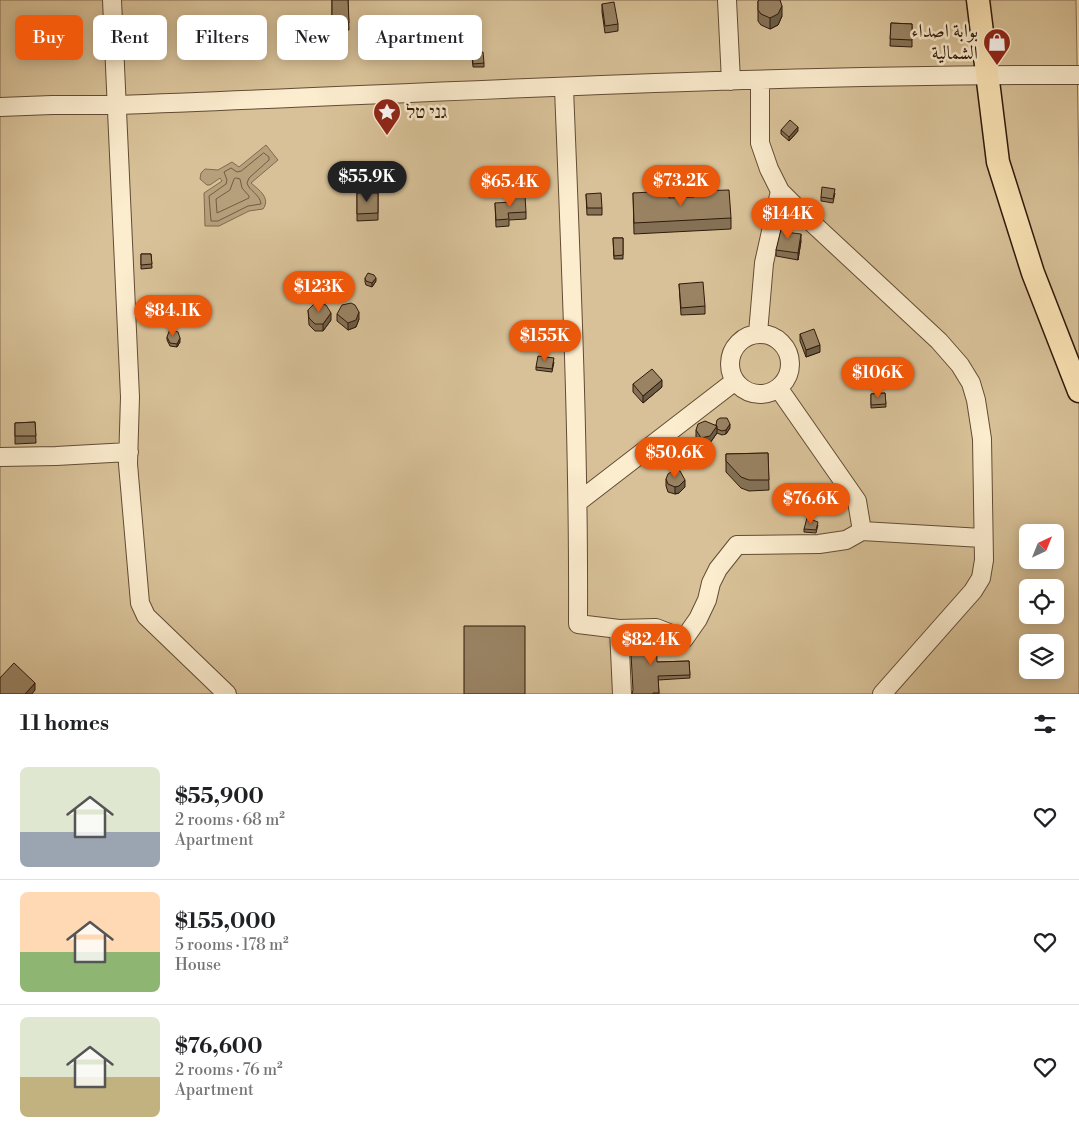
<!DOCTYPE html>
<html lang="en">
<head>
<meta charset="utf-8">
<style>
	:root { --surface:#fff; --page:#f2f2f2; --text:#202124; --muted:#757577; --line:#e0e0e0; --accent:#ea580c }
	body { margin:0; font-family:"Libre Bodoni",Amiri,"Frank Ruhl Libre",serif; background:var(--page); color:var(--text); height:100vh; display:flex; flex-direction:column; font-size:19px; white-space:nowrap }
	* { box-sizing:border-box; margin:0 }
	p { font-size:16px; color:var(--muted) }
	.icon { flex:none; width:28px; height:28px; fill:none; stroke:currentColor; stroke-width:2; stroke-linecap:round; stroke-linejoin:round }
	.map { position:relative; height:694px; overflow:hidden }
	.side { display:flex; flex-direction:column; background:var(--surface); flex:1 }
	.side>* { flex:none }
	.top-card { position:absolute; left:15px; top:15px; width:500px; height:45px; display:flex; gap:10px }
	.needle { width:32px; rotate:43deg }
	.tools { position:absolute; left:1019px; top:524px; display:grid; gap:10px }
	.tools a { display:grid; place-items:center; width:45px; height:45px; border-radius:8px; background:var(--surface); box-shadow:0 2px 12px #0003; font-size:25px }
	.price { position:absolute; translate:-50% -42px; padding:0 11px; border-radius:18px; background:var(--accent); color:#fff; font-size:16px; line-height:32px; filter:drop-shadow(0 1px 2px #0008) }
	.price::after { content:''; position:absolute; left:50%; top:30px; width:15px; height:11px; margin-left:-8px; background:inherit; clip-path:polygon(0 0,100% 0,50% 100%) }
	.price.on { background:#222; color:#fff }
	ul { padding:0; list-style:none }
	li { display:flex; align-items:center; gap:15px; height:125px; padding:0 20px }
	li+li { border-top:1px solid var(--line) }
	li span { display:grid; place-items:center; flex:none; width:140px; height:100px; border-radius:8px; color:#555 }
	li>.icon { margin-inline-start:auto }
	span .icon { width:60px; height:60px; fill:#fffc; stroke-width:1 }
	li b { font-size:21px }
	h2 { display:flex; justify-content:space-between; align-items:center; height:60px; padding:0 20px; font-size:21px }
	.tag { padding:0 18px; border-radius:8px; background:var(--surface); box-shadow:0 2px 12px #0003; font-size:18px; line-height:45px }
	.tag.on { background:var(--accent); color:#fff }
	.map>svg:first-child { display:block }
	.green { fill:#d8c198; stroke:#846d51; fill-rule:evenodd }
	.water { fill:#b69f7b; stroke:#80694e }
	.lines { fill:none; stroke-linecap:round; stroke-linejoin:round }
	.shore { stroke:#725c42; stroke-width:1 }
	.minor-casing { stroke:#624c35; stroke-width:20 }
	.major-casing { stroke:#2f190a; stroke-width:25 }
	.minor { stroke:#fcedcf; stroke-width:18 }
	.major { stroke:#fbe4b5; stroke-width:22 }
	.wall { fill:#847155; stroke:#2f190a }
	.shaded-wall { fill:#6b5c45; stroke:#2f190a }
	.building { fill:#998363; stroke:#2f190a }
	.labels { text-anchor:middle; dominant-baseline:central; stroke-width:5; stroke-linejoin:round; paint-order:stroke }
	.poi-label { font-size:19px; fill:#2f190a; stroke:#fcedcf; text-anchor:end }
</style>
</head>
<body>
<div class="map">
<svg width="1079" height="694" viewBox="0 0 1079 694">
	<rect width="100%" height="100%" fill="#fbe4b5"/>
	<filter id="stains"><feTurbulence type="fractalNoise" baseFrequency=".004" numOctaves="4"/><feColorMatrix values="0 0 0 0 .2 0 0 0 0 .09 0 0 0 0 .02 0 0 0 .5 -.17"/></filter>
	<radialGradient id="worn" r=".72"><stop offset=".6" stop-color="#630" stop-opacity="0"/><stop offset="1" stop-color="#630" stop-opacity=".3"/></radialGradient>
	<!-- green -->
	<path class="green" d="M0,0h1076l3,173v521h-1079zM1028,532h27v28h-27zM1028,588h27v27h-27zM1028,642h27v28h-27z"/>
	<!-- water -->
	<path class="water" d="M266,145l12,15 -27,23c8,7 20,15 12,26l-14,2 -30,15h-14l-1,-33 18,-12 -2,-3 -10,7h-3l-7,-6 1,-6 4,-4 13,1 14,-8 7,5z"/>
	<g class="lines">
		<!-- shore -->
		<path class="shore" d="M264,153l5,4v3l-20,18 -2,5c2,8 13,11 14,21l-13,2 -30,15h-7l-2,-25 17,-12 1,-4 -3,-8 7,-4 6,4 4,-1z
			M236,178l4,1 2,9 7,8v2l-32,15 -1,-14 14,-9 4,-11z"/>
		<!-- minor casing -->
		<g class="minor-casing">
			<path id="minor" d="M112,0l18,397 -2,67 12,139 6,13 81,78
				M727,0l4,81
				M760,81v62l9,26 11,22 29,29 130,121 21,24 11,18 5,17 6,39 2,121 -3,18 -8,13 -91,103
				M564,88c7,179 15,357 14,536l41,5 3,65
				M0,107l52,-2h66c320,-12 640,-31 961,-30
				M758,333l6,-70 16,-72
				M730 364a30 30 0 1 1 60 0a30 30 0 1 1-60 0Z
				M779,389l78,112 5,30 120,7
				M0,457l56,-1 73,-4
				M578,502l157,-121
				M619,629l37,-1 28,11 14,-20 9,-19 4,-17 7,-14 19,-24 82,-1 27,-4 16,-9"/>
		</g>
		<!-- major casing -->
		<g class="major-casing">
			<path id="major" d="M978,0l20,162 35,111 46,118"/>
		</g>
		<!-- minor -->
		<use href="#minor" class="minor"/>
		<!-- major -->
		<use href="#major" class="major"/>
	</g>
	<!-- wall -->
	<path class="wall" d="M332,0h16l1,30h-17z
		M758,1l24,15 -4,9 -8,4 -9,-4 -3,-4z
		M602,4l16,20v7l-13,2 -3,-21z
		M891,23l21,1v23l-22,-1z
		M472,57l12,6v4h-11z
		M781,130l17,1 -9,10 -8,-7z
		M357,193h21v27l-21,1z
		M633,193l36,5 62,20v11l-97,5z
		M835,193l-2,10 -12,-2v-4z
		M586,194l16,14v7h-15z
		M495,203l31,9v7l-17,1v6l-13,1z
		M786,224v8l15,9 -3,19 -22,-4v-6z
		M613,238h10v21h-9z
		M141,254h10l1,14 -11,1z
		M365,278l11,3 -4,6 -6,-2 -1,-3z
		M679,284l26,22v8l-24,1z
		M155,310l15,7 -4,5 -8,-2 -3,-6z
		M308,310l23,10 -8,11h-8l-6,-6z
		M337,314l22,5 -3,8 -8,3 -11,-9z
		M800,334l20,18 -14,5 -6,-16z
		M167,337l13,5 -3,5 -7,-1 -3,-6z
		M554,362l-2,10 -16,-2v-3z
		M633,384l29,3 -19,16 -10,-11z
		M885,393l1,14 -15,1v-14z
		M35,422l1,21 -21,1v-21z
		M716,425l14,3 -4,6 -4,1 -5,-2 -7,10 -9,3 -5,-8v-8z
		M768,453l1,37 -20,1 -8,-3 -15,-16v-18z
		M666,479l19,8 -6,6 -4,1 -7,-2 -2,-6z
		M818,525l-2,8 -12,-1v-3z
		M689,661l1,17 -32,2 1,14h-27l25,-32z"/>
	<!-- shaded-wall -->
	<path class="shaded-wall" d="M782,6v10l-4,9 -8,4v-11z
		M798,127v4l-9,10v-4z
		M801,234v7l-3,19v-7z
		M376,278v3l-4,6v-4z
		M359,312v7l-3,8 -8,3v-7z
		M170,313v4l-4,5v-3z
		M331,313v7l-8,11v-7z
		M180,338v4l-3,5v-3z
		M820,345v7l-14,5v-7z
		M662,380v7l-19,16v-7z
		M730,424v4l-4,6v-4z
		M717,426v7l-7,10 -9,3v-8z
		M685,480v7l-6,6 -4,1v-7z
		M35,683v7l-3,4h-7z"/>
	<!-- building -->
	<path class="building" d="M332,0h16l1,23h-17z
		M759,0h21l2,6 -4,8 -8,4 -9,-4 -3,-4v-9z
		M614,2l4,22 -13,2 -3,-22z
		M891,23l21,1v16l-22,-1z
		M483,52l1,11 -11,1 -1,-11z
		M790,120l8,7 -9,10 -8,-7z
		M822,187l13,2 -2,10 -12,-2z
		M729,190l2,28 -97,5 -1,-30 36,-2v7l25,-1v-6z
		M357,193h21v20l-21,1z
		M601,193l1,15h-15l-1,-14z
		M525,196l1,16 -18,1 1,6 -13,1 -1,-17 16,-1v-5z
		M784,217l2,1 -1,14 16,2 -3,19 -22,-3z
		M613,238h10v17l-9,1z
		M141,254h10l1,10 -11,1z
		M368,273l6,2 2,3 -4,5 -6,-2 -1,-3z
		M703,282l2,24 -24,2 -2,-24z
		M318,303l8,2 5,8 -8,11h-8l-6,-6 -1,-8 6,-6z
		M351,303l4,2 4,7 -3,8 -8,3 -11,-9 5,-9z
		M164,305l3,1 3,7 -4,6 -8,-2 -3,-7 2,-3z
		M170,329l8,3 2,6 -3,6 -7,-1 -3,-6z
		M814,329l6,16 -14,5 -6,-16z
		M538,356l16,2 -2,11 -16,-2z
		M652,369l10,11 -19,16 -10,-12z
		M885,393l1,11 -15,1v-11z
		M720,418h7l3,6 -4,6 -4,1 -5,-2v-3l-1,-1 1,-5z
		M705,421l12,5 -7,10 -9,2 -5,-8 2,-6z
		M35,422l1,14h-21v-13z
		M768,453l1,27h-20l-8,-3 -15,-16v-7z
		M674,470l6,1 5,9 -6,6 -4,1 -7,-3 -2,-5 2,-5z
		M807,518l11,4 -2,8 -12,-1z
		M464,626h61v68h-61z
		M630,636h26l1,26 32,-1 1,14 -32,1 1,17h-6v1h-21l1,-4z
		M14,663l21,20 -10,11h-25v-16z"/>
	<!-- icons -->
	<defs>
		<g id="shop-pin" transform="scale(1.4375)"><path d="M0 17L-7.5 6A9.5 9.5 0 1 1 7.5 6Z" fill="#8f2418" stroke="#fcedcf"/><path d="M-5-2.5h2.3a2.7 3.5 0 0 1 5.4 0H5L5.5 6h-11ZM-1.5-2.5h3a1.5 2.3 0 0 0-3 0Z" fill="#fff"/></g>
		<g id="sight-pin" transform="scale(1.4375)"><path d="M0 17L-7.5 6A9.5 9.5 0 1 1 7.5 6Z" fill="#8f2418" stroke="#fcedcf"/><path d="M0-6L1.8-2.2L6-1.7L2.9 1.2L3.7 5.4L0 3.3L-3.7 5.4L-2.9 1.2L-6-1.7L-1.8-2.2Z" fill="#fff"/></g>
	</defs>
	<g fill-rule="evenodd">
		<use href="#shop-pin" x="997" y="42"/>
		<use href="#sight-pin" x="387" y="112"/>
	</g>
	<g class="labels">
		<!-- poi labels -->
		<g class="poi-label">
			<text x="978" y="31">بوابة اصداء<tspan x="978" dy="22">الشمالية</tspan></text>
			<text x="406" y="112" text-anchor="start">גני טל</text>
		</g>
	</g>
	<rect width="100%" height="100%" filter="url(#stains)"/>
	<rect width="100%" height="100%" fill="url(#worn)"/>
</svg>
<div class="tools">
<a><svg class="needle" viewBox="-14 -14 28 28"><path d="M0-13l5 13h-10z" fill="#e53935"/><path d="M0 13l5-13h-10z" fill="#757577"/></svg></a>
<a><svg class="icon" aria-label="locate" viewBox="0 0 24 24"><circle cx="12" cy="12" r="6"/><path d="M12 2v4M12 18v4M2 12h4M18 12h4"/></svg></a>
<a><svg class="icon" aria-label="layers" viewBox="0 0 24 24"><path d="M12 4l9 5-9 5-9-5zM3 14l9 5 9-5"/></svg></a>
</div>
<b class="price on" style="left:367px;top:203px">$55.9K</b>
<b class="price" style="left:681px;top:207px">$73.2K</b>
<b class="price" style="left:510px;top:208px">$65.4K</b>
<b class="price" style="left:788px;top:240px">$144K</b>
<b class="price" style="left:319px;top:313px">$123K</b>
<b class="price" style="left:173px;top:337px">$84.1K</b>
<b class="price" style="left:545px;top:362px">$155K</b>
<b class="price" style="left:878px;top:399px">$106K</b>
<b class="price" style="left:675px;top:479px">$50.6K</b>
<b class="price" style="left:811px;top:525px">$76.6K</b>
<b class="price" style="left:651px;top:666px">$82.4K</b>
<div class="top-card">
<a class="tag on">Buy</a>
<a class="tag">Rent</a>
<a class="tag">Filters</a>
<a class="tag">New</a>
<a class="tag">Apartment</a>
</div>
</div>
<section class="side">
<h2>11 homes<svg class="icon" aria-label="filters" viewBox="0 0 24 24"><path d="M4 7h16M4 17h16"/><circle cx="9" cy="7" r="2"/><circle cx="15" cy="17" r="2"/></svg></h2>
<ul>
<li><span style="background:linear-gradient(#dfe7d0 65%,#9aa5b1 0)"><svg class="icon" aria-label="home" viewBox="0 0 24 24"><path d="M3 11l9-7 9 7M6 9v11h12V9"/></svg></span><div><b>$55,900</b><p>2 rooms · 68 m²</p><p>Apartment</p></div><svg class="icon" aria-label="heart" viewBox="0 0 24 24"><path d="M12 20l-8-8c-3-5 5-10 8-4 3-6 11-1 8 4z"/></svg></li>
<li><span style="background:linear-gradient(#ffd9b3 60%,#8fb573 0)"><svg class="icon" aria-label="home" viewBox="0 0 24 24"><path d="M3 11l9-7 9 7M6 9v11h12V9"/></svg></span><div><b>$155,000</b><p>5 rooms · 178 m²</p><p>House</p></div><svg class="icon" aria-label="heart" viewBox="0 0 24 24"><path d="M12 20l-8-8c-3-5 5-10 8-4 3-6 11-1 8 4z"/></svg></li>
<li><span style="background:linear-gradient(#dfe7d0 60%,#c2b280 0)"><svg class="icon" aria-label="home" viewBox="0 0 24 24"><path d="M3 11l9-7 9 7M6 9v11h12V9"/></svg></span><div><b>$76,600</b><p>2 rooms · 76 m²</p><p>Apartment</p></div><svg class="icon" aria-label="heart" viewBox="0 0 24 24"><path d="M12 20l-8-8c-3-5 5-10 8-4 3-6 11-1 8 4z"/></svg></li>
</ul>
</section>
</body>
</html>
